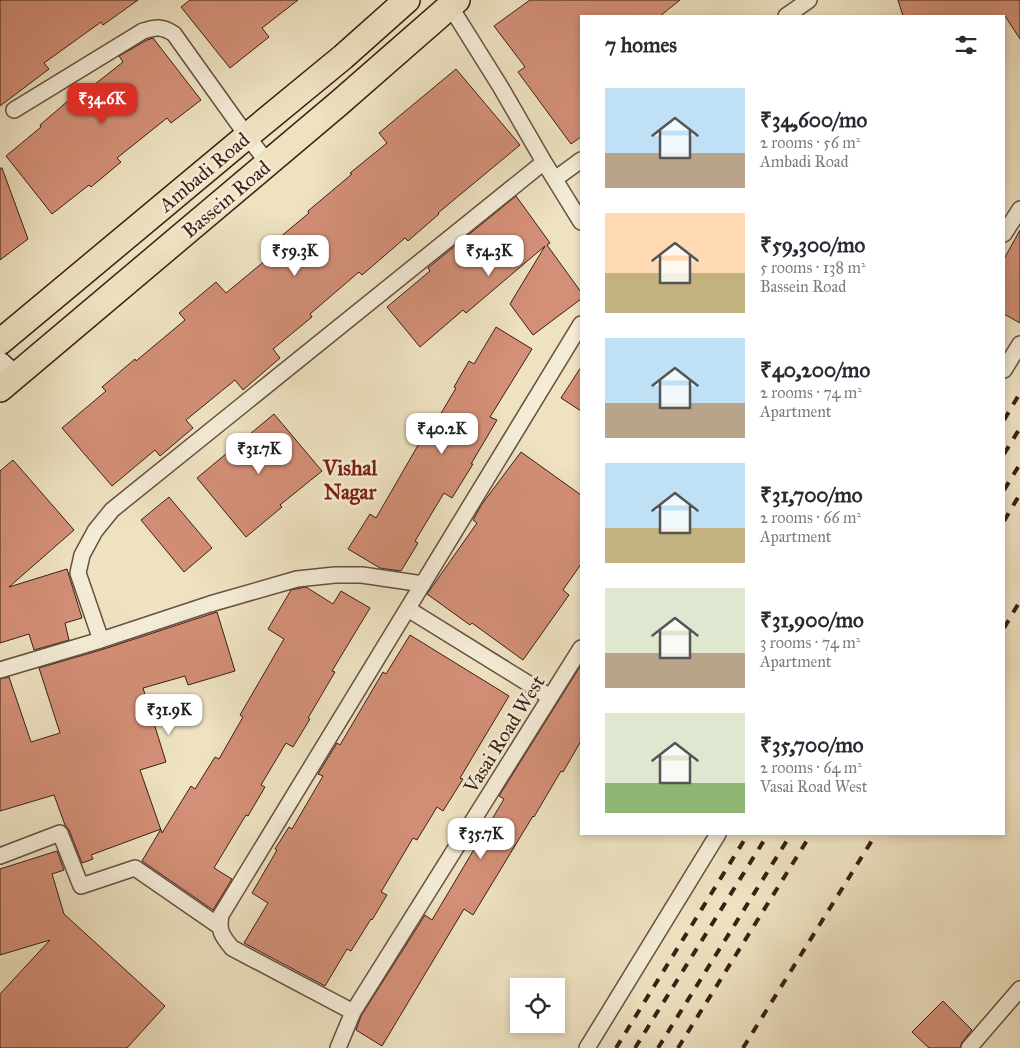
<!DOCTYPE html>
<html lang="en">
<head>
<meta charset="utf-8">
<style>
	:root { --surface:#fff; --page:#f2f2f3; --text:#2b2b33; --muted:#7c7c81; --accent:#d93025 }
	body { margin:0; font-family:"IM FELL Great Primer",serif; background:var(--page); color:var(--text); height:100vh; display:flex; flex-direction:column; font-size:19px; white-space:nowrap }
	* { box-sizing:border-box; margin:0 }
	p { font-size:16px; color:var(--muted) }
	.icon { flex:none; width:28px; height:28px; fill:none; stroke:currentColor; stroke-width:2; stroke-linecap:round; stroke-linejoin:round }
	.map { position:relative; flex:1; overflow:hidden }
	.details { position:absolute; left:580px; top:15px; width:425px; height:820px; display:flex; flex-direction:column; background:var(--surface); border-radius:0px; box-shadow:0 2px 8px #0003 }
	.details>* { flex:none }
	.buttons { position:absolute; left:510px; top:978px; display:grid; gap:10px }
	.buttons a { display:grid; place-items:center; width:55px; height:55px; border-radius:0px; background:var(--surface); box-shadow:0 2px 8px #0003; font-size:25px }
	.price { position:absolute; translate:-50% -42px; padding:0 11px; border-radius:10px; background:#fff; color:#222; font-size:16px; line-height:32px; filter:drop-shadow(0 1px 2px #0008) }
	.price::after { content:''; position:absolute; left:50%; top:30px; width:15px; height:11px; margin-left:-8px; background:inherit; clip-path:polygon(0 0,100% 0,50% 100%) }
	.price.current { background:var(--accent); color:#fff }
	ul { padding:0; list-style:none }
	li { display:flex; align-items:center; gap:15px; height:125px; padding:0 25px }
	li span { display:grid; place-items:center; flex:none; width:140px; height:100px; border-radius:0px; color:#555 }
	li>.icon { margin-inline-start:auto }
	span .icon { width:60px; height:60px; fill:#fffc; stroke-width:1 }
	li b { font-size:21px }
	h2 { display:flex; justify-content:space-between; align-items:center; height:60px; padding:0 25px; font-size:21px }
	.map>svg:first-child { display:block }
	.building { fill:#d38f77; stroke:#3a1f16 }
	.lines { fill:none; stroke-linecap:round; stroke-linejoin:round }
	.street-casing { stroke:#675041; stroke-width:18 }
	.secondary-casing { stroke:#3a1f16; stroke-width:24 }
	.primary-casing { stroke:#3a1f16; stroke-width:28 }
	.street { stroke:#f4ecd7; stroke-width:15 }
	.secondary { stroke:#f4ecd7; stroke-width:21 }
	.primary { stroke:#eee2c1; stroke-width:25 }
	.rail { stroke:#3a1f16; stroke-width:4; stroke-dasharray:9 9; stroke-linecap:butt }
	.labels { text-anchor:middle; dominant-baseline:central; stroke-width:5; stroke-linejoin:round; paint-order:stroke }
	.street-label { font-size:20px; fill:#3a1f16; stroke:#f4ecd7 }
	.neighbourhood-label { font-size:21px; font-weight:bold; fill:#7a1f14; stroke:#f4ecd7 }
</style>
</head>
<body>
<div class="map">
<svg width="1020" height="1048" viewBox="0 0 1020 1048">
	<rect width="100%" height="100%" fill="#eee2c1"/>
	<filter id="stains"><feTurbulence type="fractalNoise" baseFrequency=".004" numOctaves="4"/><feColorMatrix values="0 0 0 0 .2 0 0 0 0 .09 0 0 0 0 .02 0 0 0 .5 -.17"/></filter>
	<radialGradient id="worn" r=".72"><stop offset=".6" stop-color="#630" stop-opacity="0"/><stop offset="1" stop-color="#630" stop-opacity=".3"/></radialGradient>
	<!-- building -->
	<path class="building" d="M0,0h138l-35,25 -2,-3 -57,41 5,6 -49,37z
		M190,0h108l-36,28 7,9 -39,31 -49,-61z
		M530,0h150l-20,16h-79v121l-10,7 -53,-72 7,-5 -31,-41z
		M898,0h122v39l-15,-23h-102z
		M153,38l48,62 -30,23 -4,-5 -50,40 4,4 -30,25 -2,-2 -37,29 -46,-58 35,-29 -1,-2 29,-25 2,3 52,-41 -4,-6 28,-16z
		M456,69l64,76 -82,68 1,1 -31,27 -3,-3 -43,37 -3,-3 -49,42 2,3 -39,32 7,9 -37,32 -8,-10 -49,40 7,8 -33,28 -5,-6 -43,36 -50,-58 44,-37 -4,-4 33,-28 1,2 49,-41 -6,-7 37,-31 10,11 52,-43 -5,-7 36,-30 -1,-2 44,-37 -2,-1 37,-30 -8,-10z
		M0,168h2l26,71 -28,21z
		M516,196l34,47 -3,2 34,47v7l-48,36 -23,-31 35,-58 -79,67 -3,-3 -43,37 -33,-40 43,-36 -2,-3z
		M1020,230v93l-16,-9v-55z
		M496,327l36,22 -42,68 7,3 -26,44h2l-21,34 -8,-5 -29,48 3,2 -17,28 -21,-3 -32,-19 22,-35 6,4 48,-83 3,2 29,-49 -2,-1 15,-26 5,3z
		M581,367v44l-20,-13z
		M274,414l48,57 -42,34 2,2 -36,30 -49,-59z
		M521,452l60,43v69l-18,26 6,5 -46,65 -51,-37 -2,2 -43,-31 50,-71 -4,-3 9,-16z
		M13,460l61,70 -65,57 58,-18 15,49 -17,5 4,17 -35,10 -5,-16 -29,9v-172z
		M169,497l43,51 -28,24 -43,-52z
		M306,587l27,17 8,-13 29,17 -38,63 3,1 -27,46 2,1 -17,28 -7,-4 -25,42 4,2 -17,29 -2,-1 -32,53 18,11 -19,31 -71,-49 19,-32 -70,26 2,4 -11,4 -13,-33 -4,-5 -11,-30 -54,16v-132l9,-2 22,65 29,-9 -21,-65 65,-19 113,-37 18,59 -47,14 -3,-9 -42,12 23,74 -26,8 22,63 29,-47 4,3 20,-32 4,2 24,-42 -3,-2 44,-76 -16,-10 23,-39z
		M410,635l99,61 -49,82 3,1 -20,32 -6,-4 -20,33 -4,-2 -32,54 6,3 -15,25 -1,-1 -20,32 -4,-2 -22,37 -81,-43 24,-40 -16,-10 25,-43 -2,-1 14,-22 3,2 31,-53 -5,-2 19,-31 3,2 43,-73 3,2z
		M581,665v76l-18,31 -2,-1 -27,46 -1,-1 -60,99 -9,-6 -82,137 -26,-16 5,-14 64,-101 7,5 72,-121 -5,-3z
		M57,851l7,19 -12,4 12,40 101,92 -38,42h-127v-54l50,-54 -50,15v-86z
		M943,1001l29,29 -10,12 -2,6h-31l-17,-16z"/>
	<g class="lines">
		<!-- street casing -->
		<g class="street-casing">
			<path id="street" d="M450,6l50,80 44,76 37,60
				M786,16l23,-16
				M14,110l129,-79c13,-4 19,-5 31,3l73,102 21,27
				M555,179l26,-19
				M1004,234l16,-25
				M1004,370l16,-26
				M408,609l142,88
				M101,640l-23,-67 4,-18 13,-24 17,-21 432,-348
				M0,670l101,-30 109,-36 87,-25 38,-4h27l61,9
				M0,856l60,-23 21,53 54,-18 84,58
				M353,1012l-121,-64c-10,-12 -14,-17 -11,-33l360,-591
				M338,1048l15,-36 228,-364
				M587,1048l131,-214
				M969,1048l51,-59"/>
		</g>
		<!-- secondary casing -->
		<g class="secondary-casing">
			<path id="secondary" d="M0,363l15,14"/>
		</g>
		<!-- primary casing -->
		<g class="primary-casing">
			<path id="primary" d="M0,342l247,-206 96,-79 64,-57
				M0,389l338,-285 119,-104"/>
		</g>
		<!-- street -->
		<use href="#street" class="street"/>
		<!-- secondary -->
		<use href="#secondary" class="secondary"/>
		<!-- primary -->
		<use href="#primary" class="primary"/>
		<!-- rail -->
		<path class="rail" d="M1004,420l16,-27
			M1004,454l16,-26
			M1004,490l16,-26
			M1004,521l16,-27
			M1004,628l16,-27
			M616,1048l132,-214
			M635,1048l133,-214
			M658,1048l133,-214
			M678,1048l133,-214
			M743,1048l133,-214"/>
	</g>
	<g class="labels">
		<!-- street labels -->
		<g class="street-label">
			<text transform="translate(204 172) rotate(-40)">Ambadi Road</text>
			<text transform="translate(226 199) rotate(-40)">Bassein Road</text>
			<text transform="translate(504 734) rotate(-58)">Vasai Road West</text>
		</g>
		<!-- neighbourhood labels -->
		<g class="neighbourhood-label">
			<text x="350" y="468">Vishal<tspan x="350" dy="24">Nagar</tspan></text>
		</g>
	</g>
	<rect width="100%" height="100%" filter="url(#stains)"/>
	<rect width="100%" height="100%" fill="url(#worn)"/>
</svg>
<div class="buttons">
<a><svg class="icon" aria-label="locate" viewBox="0 0 24 24"><circle cx="12" cy="12" r="6"/><path d="M12 2v4M12 18v4M2 12h4M18 12h4"/></svg></a>
</div>
<b class="price current" style="left:102px;top:125px">₹34.6K</b>
<b class="price" style="left:295px;top:277px">₹59.3K</b>
<b class="price" style="left:489px;top:277px">₹54.3K</b>
<b class="price" style="left:442px;top:455px">₹40.2K</b>
<b class="price" style="left:259px;top:475px">₹31.7K</b>
<b class="price" style="left:169px;top:736px">₹31.9K</b>
<b class="price" style="left:481px;top:860px">₹35.7K</b>
<section class="details">
<h2>7 homes<svg class="icon" aria-label="filters" viewBox="0 0 24 24"><path d="M4 7h16M4 17h16"/><circle cx="9" cy="7" r="2"/><circle cx="15" cy="17" r="2"/></svg></h2>
<ul>
<li><span style="background:linear-gradient(#bfe0f5 65%,#b9a48a 0)"><svg class="icon" aria-label="home" viewBox="0 0 24 24"><path d="M3 11l9-7 9 7M6 9v11h12V9"/></svg></span><div><b>₹34,600/mo</b><p>2 rooms · 56 m²</p><p>Ambadi Road</p></div></li>
<li><span style="background:linear-gradient(#ffd9b3 60%,#c2b280 0)"><svg class="icon" aria-label="home" viewBox="0 0 24 24"><path d="M3 11l9-7 9 7M6 9v11h12V9"/></svg></span><div><b>₹59,300/mo</b><p>5 rooms · 138 m²</p><p>Bassein Road</p></div></li>
<li><span style="background:linear-gradient(#bfe0f5 65%,#b9a48a 0)"><svg class="icon" aria-label="home" viewBox="0 0 24 24"><path d="M3 11l9-7 9 7M6 9v11h12V9"/></svg></span><div><b>₹40,200/mo</b><p>2 rooms · 74 m²</p><p>Apartment</p></div></li>
<li><span style="background:linear-gradient(#bfe0f5 65%,#c2b280 0)"><svg class="icon" aria-label="home" viewBox="0 0 24 24"><path d="M3 11l9-7 9 7M6 9v11h12V9"/></svg></span><div><b>₹31,700/mo</b><p>2 rooms · 66 m²</p><p>Apartment</p></div></li>
<li><span style="background:linear-gradient(#dfe7d0 65%,#b9a48a 0)"><svg class="icon" aria-label="home" viewBox="0 0 24 24"><path d="M3 11l9-7 9 7M6 9v11h12V9"/></svg></span><div><b>₹31,900/mo</b><p>3 rooms · 74 m²</p><p>Apartment</p></div></li>
<li><span style="background:linear-gradient(#dfe7d0 70%,#8fb573 0)"><svg class="icon" aria-label="home" viewBox="0 0 24 24"><path d="M3 11l9-7 9 7M6 9v11h12V9"/></svg></span><div><b>₹35,700/mo</b><p>2 rooms · 64 m²</p><p>Vasai Road West</p></div></li>
</ul>
</section>
</div>
</body>
</html>
